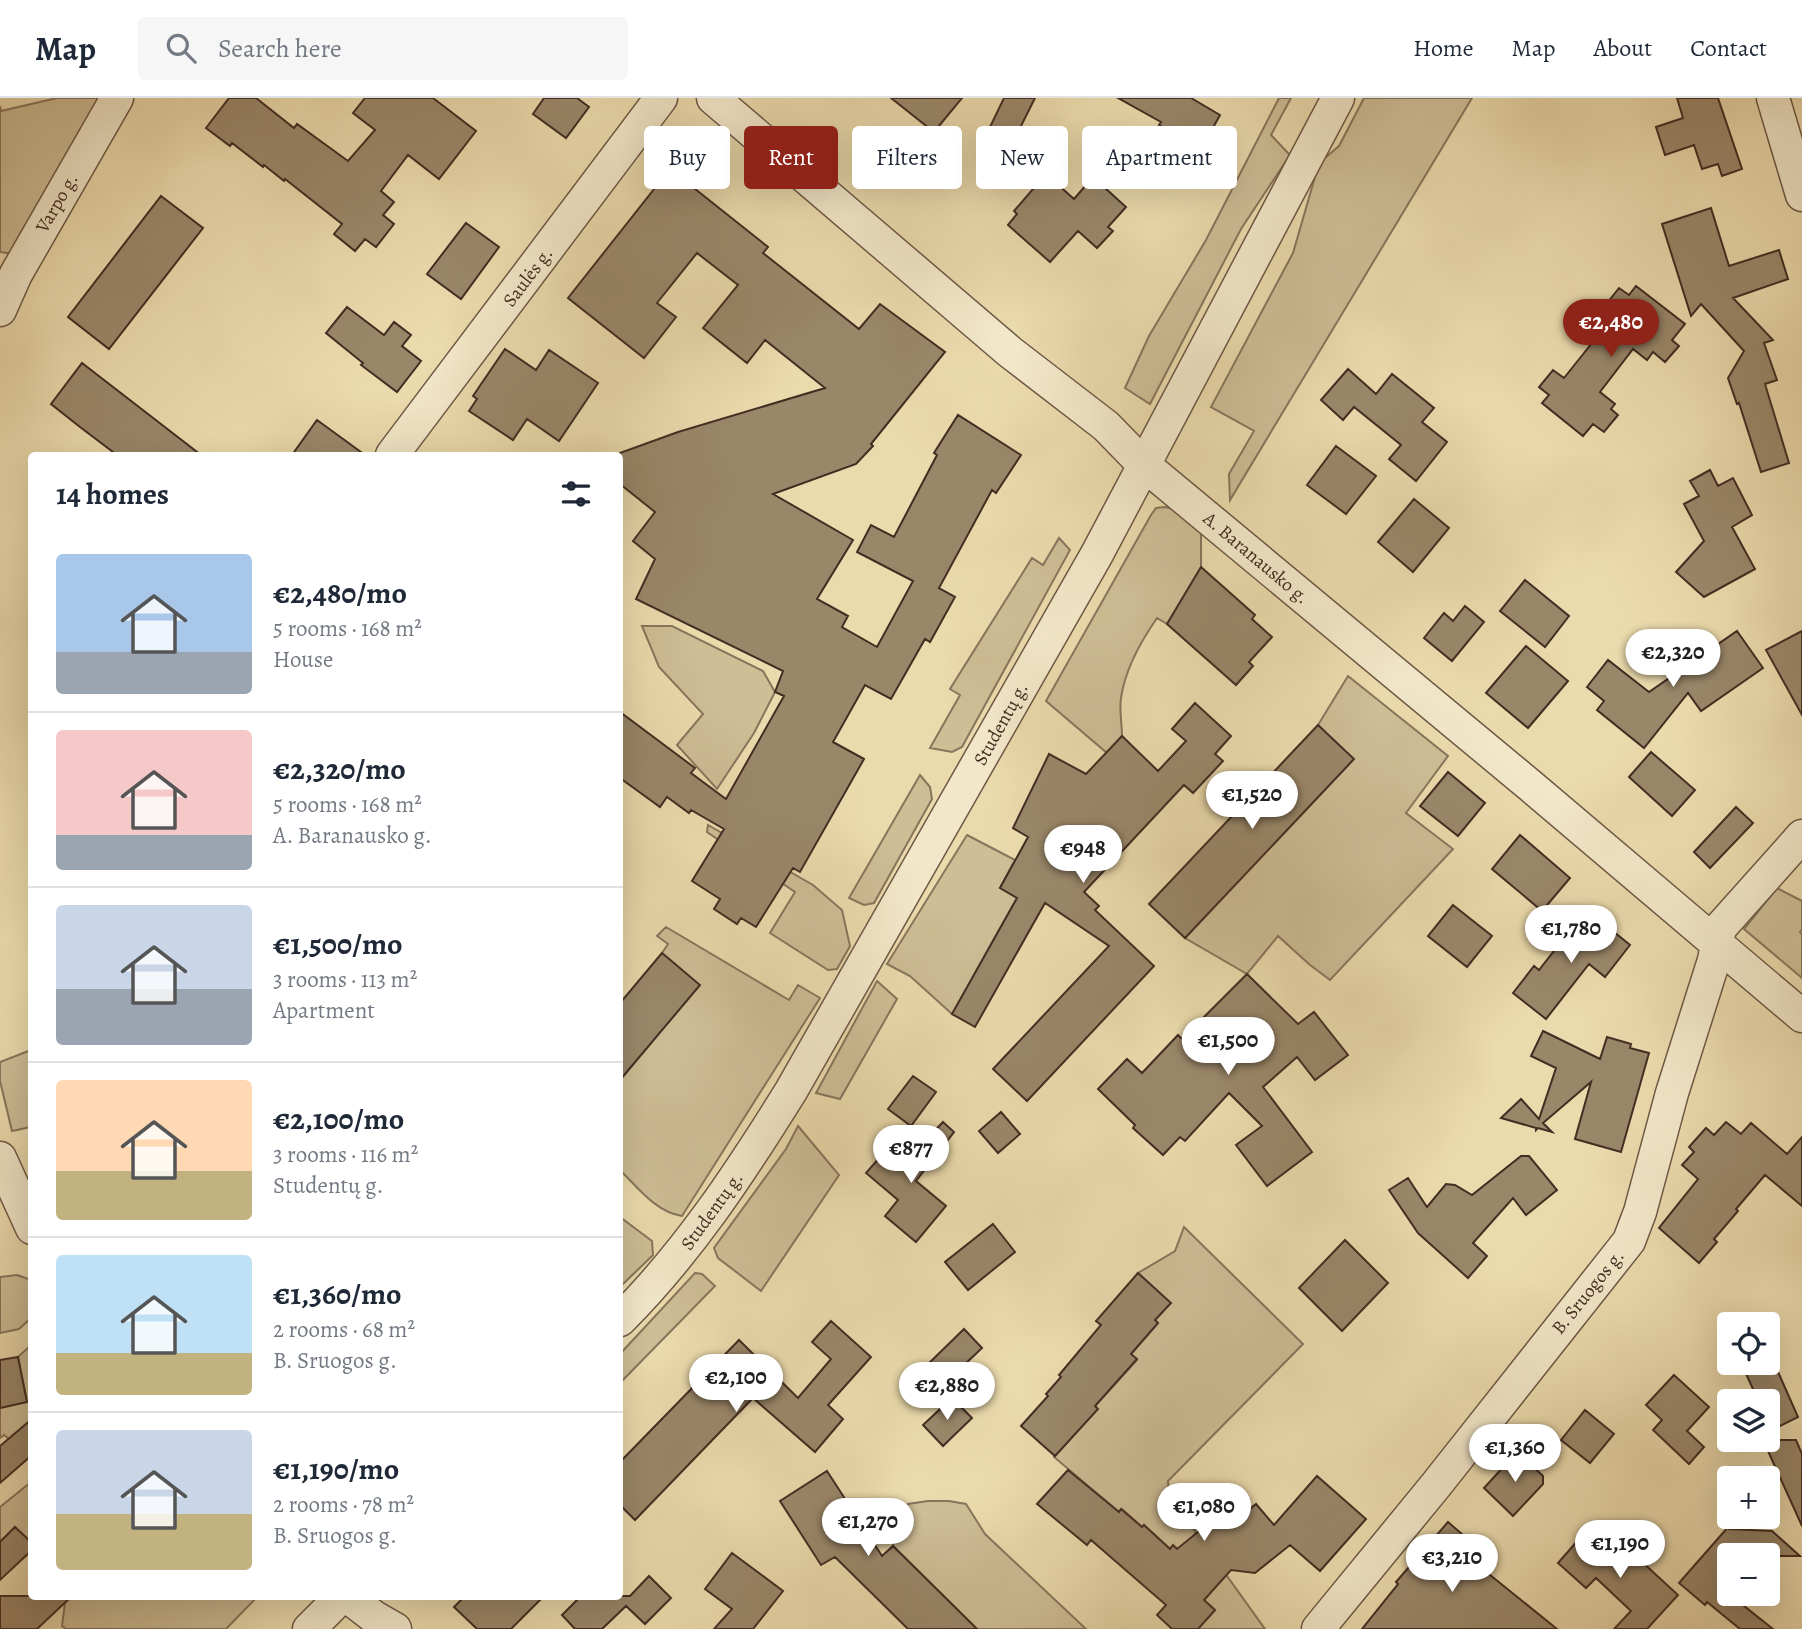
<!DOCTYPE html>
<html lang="en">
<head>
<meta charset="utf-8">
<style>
	:root { --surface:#fff; --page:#f6f6f7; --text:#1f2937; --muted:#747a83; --line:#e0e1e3; --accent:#8f2418 }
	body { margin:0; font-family:Alegreya,serif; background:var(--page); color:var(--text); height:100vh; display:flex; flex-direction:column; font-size:26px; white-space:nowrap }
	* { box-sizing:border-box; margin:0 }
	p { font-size:23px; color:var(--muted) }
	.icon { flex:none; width:38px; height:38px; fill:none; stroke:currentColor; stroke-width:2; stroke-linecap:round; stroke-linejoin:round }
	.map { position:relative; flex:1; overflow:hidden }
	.sheet { position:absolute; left:28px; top:354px; width:595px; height:1148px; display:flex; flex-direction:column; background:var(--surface); border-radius:7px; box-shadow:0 7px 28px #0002 }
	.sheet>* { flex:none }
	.banner { position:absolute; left:644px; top:28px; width:665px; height:63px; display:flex; gap:14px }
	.buttons { position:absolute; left:1717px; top:1214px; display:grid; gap:14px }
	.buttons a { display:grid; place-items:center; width:63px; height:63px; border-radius:7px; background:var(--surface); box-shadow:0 7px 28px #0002; font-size:35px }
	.price { position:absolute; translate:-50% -60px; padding:0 16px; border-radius:24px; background:#fff; color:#222; font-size:23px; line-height:46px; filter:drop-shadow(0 2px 4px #0008) }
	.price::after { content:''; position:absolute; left:50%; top:42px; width:21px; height:16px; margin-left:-10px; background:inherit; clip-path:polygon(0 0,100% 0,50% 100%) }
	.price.active { background:var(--accent); color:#fff }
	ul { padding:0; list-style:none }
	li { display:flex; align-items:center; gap:21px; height:175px; padding:0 28px }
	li+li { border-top:2px solid var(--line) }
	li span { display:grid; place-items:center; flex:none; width:196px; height:140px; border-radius:7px; color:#555 }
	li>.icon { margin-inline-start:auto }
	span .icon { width:84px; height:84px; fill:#fffc; stroke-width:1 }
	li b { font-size:30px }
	h2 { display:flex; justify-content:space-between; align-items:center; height:84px; padding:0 28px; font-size:30px }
	.pill { padding:0 24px; border-radius:7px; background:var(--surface); box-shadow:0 7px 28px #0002; font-size:24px; line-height:63px }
	.pill.active { background:var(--accent); color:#fff }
	header { display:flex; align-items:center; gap:42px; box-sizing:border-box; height:98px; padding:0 35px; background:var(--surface); border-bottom:2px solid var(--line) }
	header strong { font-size:33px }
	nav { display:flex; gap:38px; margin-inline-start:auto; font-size:24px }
	.search { width:490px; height:63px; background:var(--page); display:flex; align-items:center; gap:18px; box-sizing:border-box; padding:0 24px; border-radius:7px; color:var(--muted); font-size:26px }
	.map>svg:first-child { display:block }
	.green { fill:#cebd95; stroke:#88755c; stroke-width:2 }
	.building { fill:#9a876a; stroke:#432d23; stroke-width:2 }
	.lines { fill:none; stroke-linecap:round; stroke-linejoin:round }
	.minor-casing { stroke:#6d5845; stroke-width:35 }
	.minor { stroke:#f2e7c9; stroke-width:32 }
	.labels { text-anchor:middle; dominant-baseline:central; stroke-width:5; stroke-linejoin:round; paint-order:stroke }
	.street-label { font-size:19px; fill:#432d23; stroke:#f2e7c9 }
</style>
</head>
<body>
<header>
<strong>Map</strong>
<div class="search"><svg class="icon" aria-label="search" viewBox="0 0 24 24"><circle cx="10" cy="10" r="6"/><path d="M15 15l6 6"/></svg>Search here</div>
<nav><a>Home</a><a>Map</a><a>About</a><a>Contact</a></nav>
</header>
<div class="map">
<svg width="1802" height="1531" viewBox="0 0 1802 1531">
	<rect width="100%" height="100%" fill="#ebdaac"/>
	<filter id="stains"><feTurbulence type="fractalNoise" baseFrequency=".00286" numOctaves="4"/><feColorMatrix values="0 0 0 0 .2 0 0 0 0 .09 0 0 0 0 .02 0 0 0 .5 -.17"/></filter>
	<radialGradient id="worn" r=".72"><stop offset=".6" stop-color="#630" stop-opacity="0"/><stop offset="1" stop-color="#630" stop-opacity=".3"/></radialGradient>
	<!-- green -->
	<path class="green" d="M57,0h49l-92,156 -14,-2v-146l1,5z
		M1279,0h12l-20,37 19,20 -49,74 -91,175 -25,-16 24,-52 57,-96z
		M1364,0h108l-242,402 -1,-26 25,-43 -43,-24 82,-154 26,-90 20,-17z
		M1165,409l9,2 27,19v39l-34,57 -10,-6c-16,23 -32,52 -36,80 -2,12 1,26 1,38l-15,17 -61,-52 105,-186 5,-7z
		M1059,440l11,12 -108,197 -10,5 -22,-4 30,-53 -10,-6 82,-131 11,7z
		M642,528h30l91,45 12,21 -21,41 -37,56 -40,-44 26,-31 -44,-47z
		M1348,578l100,80 -42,57 47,36 -123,131 -20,-15 -32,-29 -31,38 -62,-36 168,-178 -35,-35z
		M920,677l10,12 2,12 -58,104 -10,2 -15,-7z
		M708,727l105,60 29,25 8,36 -13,23 -9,1 -58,-37 25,-41 -88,-60z
		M967,737l48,25 -15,28 17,10 -65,116 -42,-38 -23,-12z
		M1777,790l25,13v28l-2,3 2,2v44l-58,-49z
		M666,829l123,73 9,-15 22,13 -138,218c-26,-4 -44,-28 -62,-46v-90l79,-95 -37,-32 6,-9 -11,-8z
		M877,883l20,18 -57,100 -24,-6z
		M31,952v77l-19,4 -12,-50v-19z
		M798,1028l41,49 -78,116 -43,-33 -4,-10 72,-99z
		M620,1119l32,24 1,14 -33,32z
		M1184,1129l119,117 -135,137 1,14 96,134h-67l17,-19 -11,-10 13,-15 -44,-39 -3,3 -26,-24 -2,2 -20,-18 -3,3 -65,-55 43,-48 -2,-3 42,-46 -6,-6 27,-31 -3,-3 15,-17 -32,-30 37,-22z
		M695,1175l7,1 13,12 -95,97v-29z
		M17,1177l14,5v38l-12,11 -19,4v-56z
		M31,1247v76l-22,18 -5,-4 -4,3v-30l27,-6 -9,-45z
		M31,1384v61l-16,-16 -15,15v-35z
		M928,1403h21l17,3 19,30 101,95h-109l-84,-83 4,-22 11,-20z
		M58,1498h200l-32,33h-160l-4,-3 3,-23z"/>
	<!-- building -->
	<path class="building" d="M229,0h27l38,30 3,-4 51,37 27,-31 -22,-17 12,-15h68l43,33 -37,48 -31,-24 -27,36 13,11 -11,13 11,9 -18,23 -11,-8 -10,12 -21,-17 8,-10 -57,-45 -1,2 -20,-16 -1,2 -31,-24 -2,3 -24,-18z
		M544,0h33l12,9 -23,31 -33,-24z
		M891,0h71l-28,34z
		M1004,0h31l-22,44 -24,-13z
		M1118,0h73l29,17 -20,36 -30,-17 1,-2 -12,-7 2,-3z
		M1677,0h41l24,71 -20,7 -4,-12 -16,5 -8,-24 -29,10 -9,-28 27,-9z
		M670,71l98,78 -5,6 96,76 21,-25 65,48 -74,92 2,2 -17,18 -83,30 80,46 -36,59 31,17 -6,11 35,20 36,-66 -56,-29 14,-27 23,12 43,-82 -3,-2 24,-38 63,40 -25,38 -4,-3 -53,98 16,9 -25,45 -5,-3 -34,60 -26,-14 -32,57 31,17 -64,113 -7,-4 -37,59 -15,-9 -4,6 -23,-15 6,-10 -28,-18 32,-52 -33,-19 -2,3 -22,-16 -7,10 -40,-29v-66l75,56 -4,5 35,26 58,-103 -9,-4 8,-21 -147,-72 19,-40 -22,-18 22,-29 -35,-28v-31l58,-21 147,-44 -60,-48 -18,23 -44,-35 35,-43 -41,-32 -40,50 19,14 -32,41 -76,-60z
		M1046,76l28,25 19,-22 33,30 -18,20 5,4 -16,17 -19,-17 -28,31 -42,-37 9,-11 -3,-3z
		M161,98l42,32 -94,121 -41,-32z
		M1711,110l18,58 50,-16 9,29 -55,19 40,42 -9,3 13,37 -12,4 24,79 -28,9 -22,-69 -2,1 -9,-26 16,-27 -43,-47 -10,12 -29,-92z
		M466,125l33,24 -38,52 -34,-25z
		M1636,188l49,38 -13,16 7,6 -14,16 -12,-10 -6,8 -14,-11 -33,43 15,12 -4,5 7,6 -14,17 -11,-8 -10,12 -41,-33 7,-8 -10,-8 14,-17 11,8 20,-25 30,-38 -10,-8 15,-19 10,7z
		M347,209l37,28 10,-13 17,13 -9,11 19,15 -24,31 -36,-27 2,-2 -37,-30z
		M505,251l31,21 13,-20 49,33 -39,58 -32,-22 -14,21 -44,-29 8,-12 -4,-3z
		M82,265l119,92h-84l-37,-28 -29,-23z
		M1348,271l28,25 16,-20 42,34 -12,14 25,20 -31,39 -27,-22 12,-14 -47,-38 -11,13 -22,-20z
		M317,322l48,35h-73z
		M1336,348l40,30 -30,38 -39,-29z
		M1710,372l8,16 15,-8 19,37 -20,12 23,42 -51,28 -28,-25 28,-31 -20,-37 15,-8 -9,-15z
		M1414,401l35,29 -36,44 -35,-30z
		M1201,469l54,48 -3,4 20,18 -23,25 4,4 -17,19 -69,-61z
		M1525,482l44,36 -24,31 -45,-36z
		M1465,508l19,16 -32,39 -28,-23 20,-25 9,8z
		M1737,533l26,37 -62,43 -13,-18 -44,55 -47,-38 7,-9 -17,-14 21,-27 41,32z
		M1802,533v84l-36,-65z
		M1526,548l42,35 -40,47 -42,-35z
		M1195,605l36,33 -16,18 8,7 -30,32 -9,-8 -100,107 15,14 -4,4 59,56 -127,135 -34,-32 116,-123 -64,-43 -70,124 -23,-13 65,-116 -17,-10 28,-51 -15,-9 36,-74 37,20 36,-38 36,35 28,-30 -14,-12z
		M1318,627l36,34 -169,179 -36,-34z
		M1651,654l44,38 -23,26 -43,-39z
		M1448,674l37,31 -27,33 -38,-30z
		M1736,709l17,16 -43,45 -16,-16z
		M1520,737l50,43 -28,33 -50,-42z
		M1453,807l39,31 -25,31 -39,-31z
		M1593,817l37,30 -25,32 -16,-13 -43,55 -33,-26 21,-27 5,4 36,-46 7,5z
		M662,855l38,32 -80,95v-77z
		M1247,876l51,50 16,-12 34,43 -33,25 -18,-23 -34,30 49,65 -45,34 -31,-41 26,-19 -33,-33 -44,48 -5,-4 -17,18 -30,-27 2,-3 -37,-36 29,-30 15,14 36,-38 4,4z
		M1543,933l57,28 7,-22 24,7 -1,4 19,5 -28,99 -46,-13 16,-57 -48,41 9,9 -14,-4 -2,2v-2l-35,-10 20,-19 18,20 17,-51 -25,-12z
		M913,978l23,16 -25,34 -23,-17z
		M1001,1014l19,22 -22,19 -19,-22z
		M943,1024l11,10 -38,49 30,25 -30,36 -31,-26 13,-16 -32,-27 22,-25 18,13z
		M1726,1024l15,12 10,-11 36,31 15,-17v69l-37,-31 -29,34 2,2 -24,28 3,3 -18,21 -40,-35 39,-49 -16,-14 12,-13 -5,-5 17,-19 8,7z
		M1521,1058h8l28,34 -31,25 -13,-17 -40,45 14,13 -19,22 -50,-45 -29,-43 19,-12 19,29 19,-23 9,1 17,10z
		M993,1126l22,28 -47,38 -23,-28z
		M1345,1142l43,43 -46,48 -43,-43z
		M1138,1175l33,30 -16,17 3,3 -27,31 6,5 -42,47 3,3 -43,47 -34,-30 27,-30 -2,-2 15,-17 -2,-2 42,-50 -5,-4z
		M831,1223l40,36 -43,48 15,14 -28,33 -62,-54 -118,122 -15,-15v-43l119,-122 59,58 33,-39 -19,-17z
		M964,1231l18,19 -40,38 -18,-18z
		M1768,1251l30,68 -26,13 -4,-10v-18h-9l-18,-39h27z
		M18,1259l9,45 -27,6v-48z
		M1674,1277l35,32 -22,24 17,16 -15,17 -36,-34 9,-10 -16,-15z
		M952,1300l20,20 -29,28 -20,-21z
		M1585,1312l29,24 -24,29 -29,-23z
		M32,1321v36l-32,28v-37z
		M1763,1342h33l6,14v72z
		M1517,1354l26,24v8l-30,32 -29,-28z
		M1068,1372l51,42 2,-3 21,18 2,-2 26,24 3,-4 4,4 53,-43 9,12 17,-14 18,21 43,-49 49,43 -46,52 -30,-26 -35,28 -24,-3 -27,30 11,10 -17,19h-26l-15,-14 9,-10 -75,-65 -4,5 -50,-41z
		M827,1373l55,85 11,-10 84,83h-69l-73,-72 -14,8 -41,-64z
		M1448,1424l30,26 -9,10 88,71h-195l36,-45 -2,-2z
		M1729,1428v3l43,2 28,25h-71v38l44,35h-33l-33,-27 -2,3 -26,-22z
		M15,1429l17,16v7l-32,30v-38z
		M1588,1431l32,28 8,-8 50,46 -31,34h-33l17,-18 -35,-33 -10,10 -28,-25z
		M732,1455l51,38 -30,38h-39l18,-20 -27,-20z
		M649,1478l22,22 -26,26 -19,-18 -24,23h-27l-13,-14 19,-19h49z
		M0,1498h72l-35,33h-37z
		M465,1498h79l-33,33h-34l-23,-22z"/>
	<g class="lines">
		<!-- minor casing -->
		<g class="minor-casing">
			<path id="minor" d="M713,0l297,254 96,74 37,38 389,323 270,229
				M1773,0l29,97
				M0,212l16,-36 101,-176
				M392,357l269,-357
				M0,1060l32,70
				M620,1222c68,-68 120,-147 171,-229l306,-537 241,-456
				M347,1498l27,21 21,12
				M309,1531l33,-33
				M1318,1531l118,-144 193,-244 11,-29 32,-119 42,-133 6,-32 82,-92"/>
		</g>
		<!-- minor -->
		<use href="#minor" class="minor"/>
	</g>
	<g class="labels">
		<!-- street labels -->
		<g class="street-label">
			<text transform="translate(57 105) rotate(-60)">Varpo g.</text>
			<text transform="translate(528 179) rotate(-53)">Saulės g.</text>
			<text transform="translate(1256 460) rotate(40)">A. Baranausko g.</text>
			<text transform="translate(1001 626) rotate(-61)">Studentų g.</text>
			<text transform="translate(712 1113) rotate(-54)">Studentų g.</text>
			<text transform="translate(1588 1194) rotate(-51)">B. Sruogos g.</text>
		</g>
	</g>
	<rect width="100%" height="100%" filter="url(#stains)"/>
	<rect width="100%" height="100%" fill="url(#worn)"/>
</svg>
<div class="buttons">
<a><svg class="icon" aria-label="locate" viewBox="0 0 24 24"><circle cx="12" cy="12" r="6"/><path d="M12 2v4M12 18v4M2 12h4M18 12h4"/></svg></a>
<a><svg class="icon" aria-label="layers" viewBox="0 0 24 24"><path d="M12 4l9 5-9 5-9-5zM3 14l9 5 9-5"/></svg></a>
<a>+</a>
<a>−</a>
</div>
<b class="price active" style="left:1611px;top:261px">€2,480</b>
<b class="price" style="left:1673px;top:591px">€2,320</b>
<b class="price" style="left:1252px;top:733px">€1,520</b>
<b class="price" style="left:1083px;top:787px">€948</b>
<b class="price" style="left:1571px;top:867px">€1,780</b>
<b class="price" style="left:1228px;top:979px">€1,500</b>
<b class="price" style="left:911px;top:1087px">€877</b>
<b class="price" style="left:736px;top:1316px">€2,100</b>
<b class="price" style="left:947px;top:1324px">€2,880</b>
<b class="price" style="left:1515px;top:1386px">€1,360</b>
<b class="price" style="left:1204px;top:1445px">€1,080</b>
<b class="price" style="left:868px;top:1460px">€1,270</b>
<b class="price" style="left:1620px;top:1482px">€1,190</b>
<b class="price" style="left:1452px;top:1496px">€3,210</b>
<div class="banner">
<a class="pill">Buy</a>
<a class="pill active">Rent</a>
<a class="pill">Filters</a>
<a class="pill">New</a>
<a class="pill">Apartment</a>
</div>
<section class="sheet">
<h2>14 homes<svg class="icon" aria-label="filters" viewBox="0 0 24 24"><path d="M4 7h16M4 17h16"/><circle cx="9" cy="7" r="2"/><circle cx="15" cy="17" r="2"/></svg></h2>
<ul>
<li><span style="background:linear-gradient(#a9c7e8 70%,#9aa5b1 0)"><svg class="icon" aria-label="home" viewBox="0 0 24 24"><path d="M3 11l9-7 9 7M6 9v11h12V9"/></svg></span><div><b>€2,480/mo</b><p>5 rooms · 168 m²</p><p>House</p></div></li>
<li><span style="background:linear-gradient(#f6c9c9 75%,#9aa5b1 0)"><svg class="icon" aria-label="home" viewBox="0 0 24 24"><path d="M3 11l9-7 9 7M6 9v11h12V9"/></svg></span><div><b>€2,320/mo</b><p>5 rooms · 168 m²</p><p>A. Baranausko g.</p></div></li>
<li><span style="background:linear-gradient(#c9d6e8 60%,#9aa5b1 0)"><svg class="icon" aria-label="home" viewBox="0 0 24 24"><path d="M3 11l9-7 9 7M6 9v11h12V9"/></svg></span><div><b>€1,500/mo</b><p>3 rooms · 113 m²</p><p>Apartment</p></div></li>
<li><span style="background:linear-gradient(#ffd9b3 65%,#c2b280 0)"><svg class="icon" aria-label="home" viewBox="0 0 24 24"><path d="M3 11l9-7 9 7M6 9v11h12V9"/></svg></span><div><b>€2,100/mo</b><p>3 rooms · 116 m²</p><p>Studentų g.</p></div></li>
<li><span style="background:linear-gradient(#bfe0f5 70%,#c2b280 0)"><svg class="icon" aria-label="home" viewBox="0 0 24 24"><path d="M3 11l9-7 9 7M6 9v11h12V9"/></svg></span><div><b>€1,360/mo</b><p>2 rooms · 68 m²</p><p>B. Sruogos g.</p></div></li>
<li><span style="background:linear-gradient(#c9d6e8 60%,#c2b280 0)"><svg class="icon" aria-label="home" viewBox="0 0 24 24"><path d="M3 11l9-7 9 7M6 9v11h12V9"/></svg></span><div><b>€1,190/mo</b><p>2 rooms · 78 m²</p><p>B. Sruogos g.</p></div></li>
</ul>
</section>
</div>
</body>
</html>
